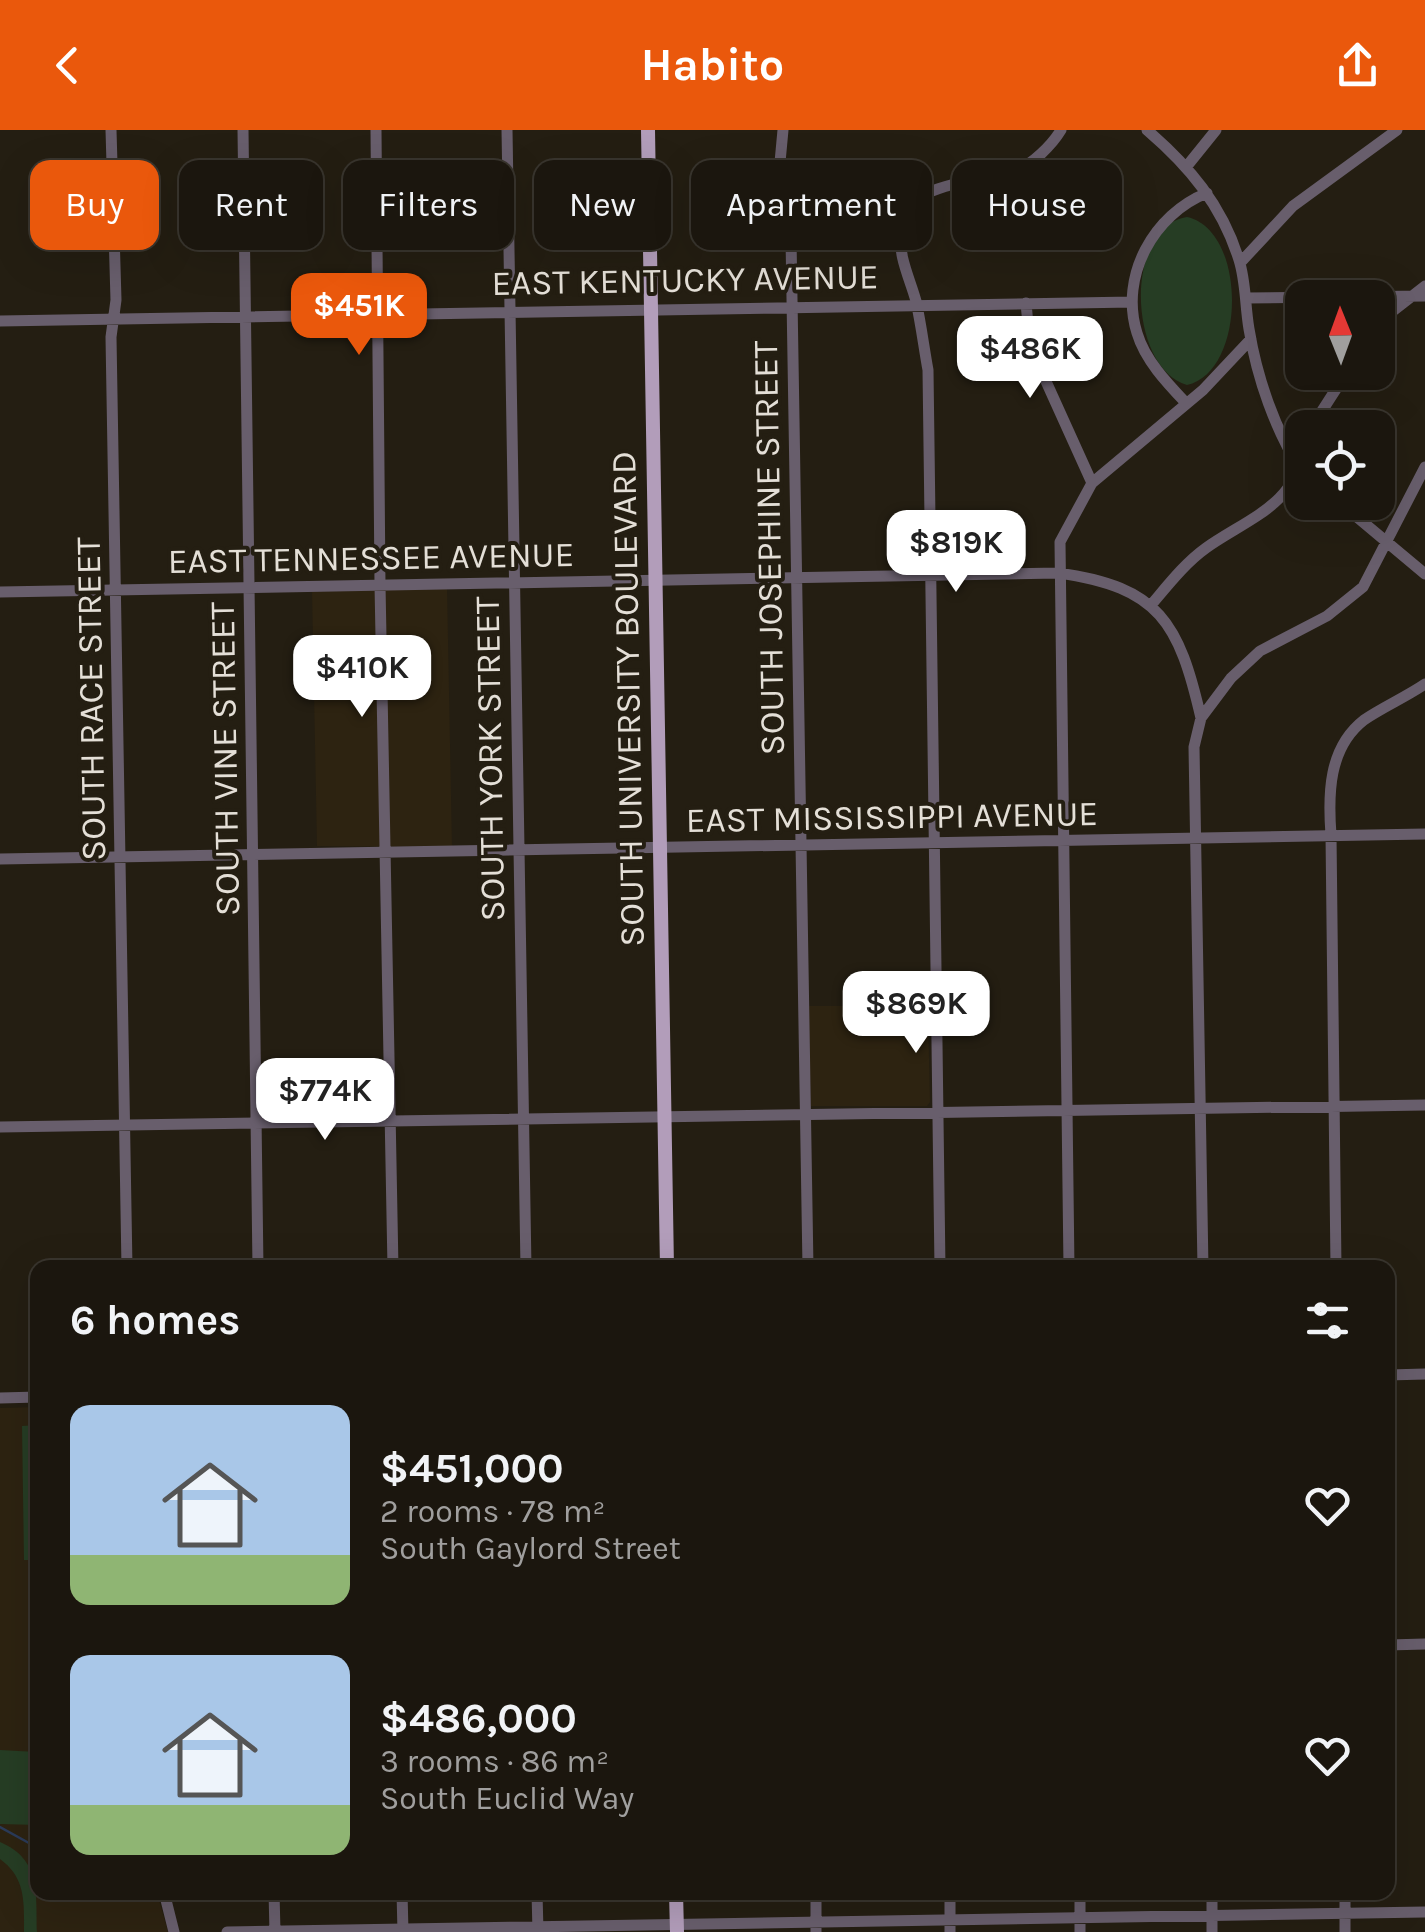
<!DOCTYPE html>
<html lang="en">
<head>
<meta charset="utf-8">
<style>
	:root { --surface:#1b160e; --page:#28231c; --text:#f1f3f6; --muted:#a09f9e; --line:#39352e; --accent:#ea580c }
	body { margin:0; font-family:Karla,sans-serif; background:var(--page); color:var(--text); height:100vh; display:flex; flex-direction:column; font-size:38px; white-space:nowrap }
	* { box-sizing:border-box; margin:0 }
	p { font-size:32px; color:var(--muted) }
	.icon { flex:none; width:55px; height:55px; fill:none; stroke:currentColor; stroke-width:2; stroke-linecap:round; stroke-linejoin:round }
	.map { position:relative; flex:1; overflow:hidden }
	.details { position:absolute; left:30px; top:1130px; width:1365px; height:640px; display:flex; flex-direction:column; background:var(--surface); border-radius:20px; box-shadow:0 10px 40px #0002,0 0 0 2px var(--line) }
	.details>* { flex:none }
	.top-card { position:absolute; left:30px; top:30px; width:1365px; height:90px; display:flex; gap:20px }
	.needle { width:65px; rotate:359deg }
	.fabs { position:absolute; left:1285px; top:150px; display:grid; gap:20px }
	.fabs a { display:grid; place-items:center; width:110px; height:110px; border-radius:20px; background:var(--surface); box-shadow:0 10px 40px #0002,0 0 0 2px var(--line); font-size:50px }
	.price { position:absolute; translate:-50% -85px; padding:0 22px; border-radius:20px; background:#fff; color:#222; font-size:32px; line-height:65px; filter:drop-shadow(0 2px 5px #0008) }
	.price::after { content:''; position:absolute; left:50%; top:60px; width:30px; height:22px; margin-left:-15px; background:inherit; clip-path:polygon(0 0,100% 0,50% 100%) }
	.price.selected { background:var(--accent); color:#fff }
	ul { padding:0; list-style:none }
	li { display:flex; align-items:center; gap:30px; height:250px; padding:0 40px }
	li span { display:grid; place-items:center; flex:none; width:280px; height:200px; border-radius:20px; color:#555 }
	li>.icon { margin-inline-start:auto }
	span .icon { width:120px; height:120px; fill:#fffc; stroke-width:1 }
	li b { font-size:42px }
	h2 { display:flex; justify-content:space-between; align-items:center; height:120px; padding:0 40px; font-size:42px }
	.tag { padding:0 35px; border-radius:20px; background:var(--surface); box-shadow:0 10px 40px #0002,0 0 0 2px var(--line); font-size:35px; line-height:90px }
	.tag.selected { background:var(--accent); color:#fff }
	header { display:flex; justify-content:space-between; align-items:center; height:130px; padding:0 40px; background:var(--accent); color:#fff; font-size:45px; font-weight:700 }
	.map>svg:first-child { display:block }
	.built { fill:#2d2311 }
	.green { fill:#263d24 }
	.lines { fill:none; stroke-linecap:round; stroke-linejoin:round }
	.stream { stroke:#2b3b59; stroke-width:2.5 }
	.minor { stroke:#685e6c; stroke-width:11 }
	.major { stroke:#b29dba; stroke-width:14 }
	.labels { text-anchor:middle; dominant-baseline:central; stroke-width:8; stroke-linejoin:round; paint-order:stroke }
	.street-label { font-size:35px; fill:#e4dfd7; stroke:#241e12 }
</style>
</head>
<body>
<header><svg class="icon" aria-label="back" viewBox="0 0 24 24"><path d="M15 5l-7 7 7 7"/></svg>Habito<svg class="icon" aria-label="share" viewBox="0 0 24 24"><path d="M12 15V3M7 8l5-5 5 5M5 13v7h14v-7"/></svg></header>
<div class="map">
<svg width="1425" height="1802" viewBox="0 0 1425 1802">
	<rect width="100%" height="100%" fill="#241e12"/>
	<!-- built -->
	<path class="built" d="M447,457l5,260 -135,-1 -5,-255z
		M808,876h58l1,12 61,-2 2,86 -3,4h-116z
		M37,1277l1,485 119,1 11,39h-168v-524z"/>
	<!-- green -->
	<path class="green" d="M1187,87c60,13 60,154 0,168 -59,-17 -64,-158 0,-168z
		M37,1295v135h-13l-2,-134z
		M0,1620l37,2v73l-37,-1z
		M0,1712c41,17 36,52 37,90h-13c0,-30 2,-54 -24,-73z"/>
	<g class="lines">
		<!-- stream -->
		<path class="stream" d="M0,1697l38,21"/>
		<!-- minor -->
		<path class="minor" d="M111,0l5,170 -5,37 16,931
			M243,0l15,1138
			M376,0l4,455 13,683
			M507,0l19,1138
			M783,0l-4,43 12,65 17,1030
			M1147,0c42,36 75,75 92,130 7,22 6,46 10,69 8,49 26,101 53,143
			M1187,36l29,-36
			M1240,133l53,-57 104,-76
			M1246,168l179,-2
			M1026,173l4,43 62,137
			M0,191l1132,-19
			M1378,201l15,-20 32,-25
			M1186,273c-19,-20 -41,-43 -49,-70 -18,-57 17,-119 70,-140
			M1311,298l36,-56
			M1339,372l86,72
			M0,462l1058,-19c102,14 121,50 143,145
			M1151,475c17,-20 34,-42 55,-57 39,-28 92,-44 96,-98
			M0,729l1425,-25
			M0,997l1425,-22
			M940,1138l-12,-898c-4,-22 -7,-46 -12,-69 -6,-22 -18,-45 -15,-68 7,-57 75,-47 114,-62 17,-6 37,-26 46,-41
			M1069,1138l-9,-726 32,-59 111,-93 48,-51
			M1203,1138l-9,-521 7,-29 30,-40 29,-27 67,-35 36,-29 62,-120
			M1336,1138l-5,-433c-3,-40 -3,-87 33,-115 19,-13 42,-23 61,-36
			M1388,1245l37,-1
			M0,1268l38,-1
			M1388,1515l37,-1
			M164,1762l10,40
			M274,1762l1,40
			M402,1762l1,40
			M537,1762l1,40
			M816,1762v40
			M950,1762v40
			M1080,1762v40
			M1212,1762v40
			M1345,1762v40
			M227,1802l1198,-20"/>
		<!-- major -->
		<path class="major" d="M648,0l19,1138
			M676,1762l1,40"/>
	</g>
	<g class="labels">
		<!-- street labels -->
		<g class="street-label">
			<text transform="translate(685 150) rotate(-1)">EAST KENTUCKY AVENUE</text>
			<text transform="translate(769 418) rotate(-91)">SOUTH JOSEPHINE STREET</text>
			<text transform="translate(371 428) rotate(-1)">EAST TENNESSEE AVENUE</text>
			<text transform="translate(91 569) rotate(-91)">SOUTH RACE STREET</text>
			<text transform="translate(628 569) rotate(-91)">SOUTH UNIVERSITY BOULEVARD</text>
			<text transform="translate(225 629) rotate(-91)">SOUTH VINE STREET</text>
			<text transform="translate(490 629) rotate(-91)">SOUTH YORK STREET</text>
			<text transform="translate(892 687) rotate(-1)">EAST MISSISSIPPI AVENUE</text>
		</g>
	</g>
</svg>
<div class="fabs">
<a><svg class="needle" viewBox="-14 -14 28 28"><path d="M0-13l5 13h-10z" fill="#e53935"/><path d="M0 13l5-13h-10z" fill="#a09f9e"/></svg></a>
<a><svg class="icon" aria-label="locate" viewBox="0 0 24 24"><circle cx="12" cy="12" r="6"/><path d="M12 2v4M12 18v4M2 12h4M18 12h4"/></svg></a>
</div>
<b class="price selected" style="left:359px;top:228px">$451K</b>
<b class="price" style="left:1030px;top:271px">$486K</b>
<b class="price" style="left:956px;top:465px">$819K</b>
<b class="price" style="left:362px;top:590px">$410K</b>
<b class="price" style="left:916px;top:926px">$869K</b>
<b class="price" style="left:325px;top:1013px">$774K</b>
<div class="top-card">
<a class="tag selected">Buy</a>
<a class="tag">Rent</a>
<a class="tag">Filters</a>
<a class="tag">New</a>
<a class="tag">Apartment</a>
<a class="tag">House</a>
</div>
<section class="details">
<h2>6 homes<svg class="icon" aria-label="filters" viewBox="0 0 24 24"><path d="M4 7h16M4 17h16"/><circle cx="9" cy="7" r="2"/><circle cx="15" cy="17" r="2"/></svg></h2>
<ul>
<li><span style="background:linear-gradient(#a9c7e8 75%,#8fb573 0)"><svg class="icon" aria-label="home" viewBox="0 0 24 24"><path d="M3 11l9-7 9 7M6 9v11h12V9"/></svg></span><div><b>$451,000</b><p>2 rooms · 78 m²</p><p>South Gaylord Street</p></div><svg class="icon" aria-label="heart" viewBox="0 0 24 24"><path d="M12 20l-8-8c-3-5 5-10 8-4 3-6 11-1 8 4z"/></svg></li>
<li><span style="background:linear-gradient(#a9c7e8 75%,#8fb573 0)"><svg class="icon" aria-label="home" viewBox="0 0 24 24"><path d="M3 11l9-7 9 7M6 9v11h12V9"/></svg></span><div><b>$486,000</b><p>3 rooms · 86 m²</p><p>South Euclid Way</p></div><svg class="icon" aria-label="heart" viewBox="0 0 24 24"><path d="M12 20l-8-8c-3-5 5-10 8-4 3-6 11-1 8 4z"/></svg></li>
</ul>
</section>
</div>
</body>
</html>
